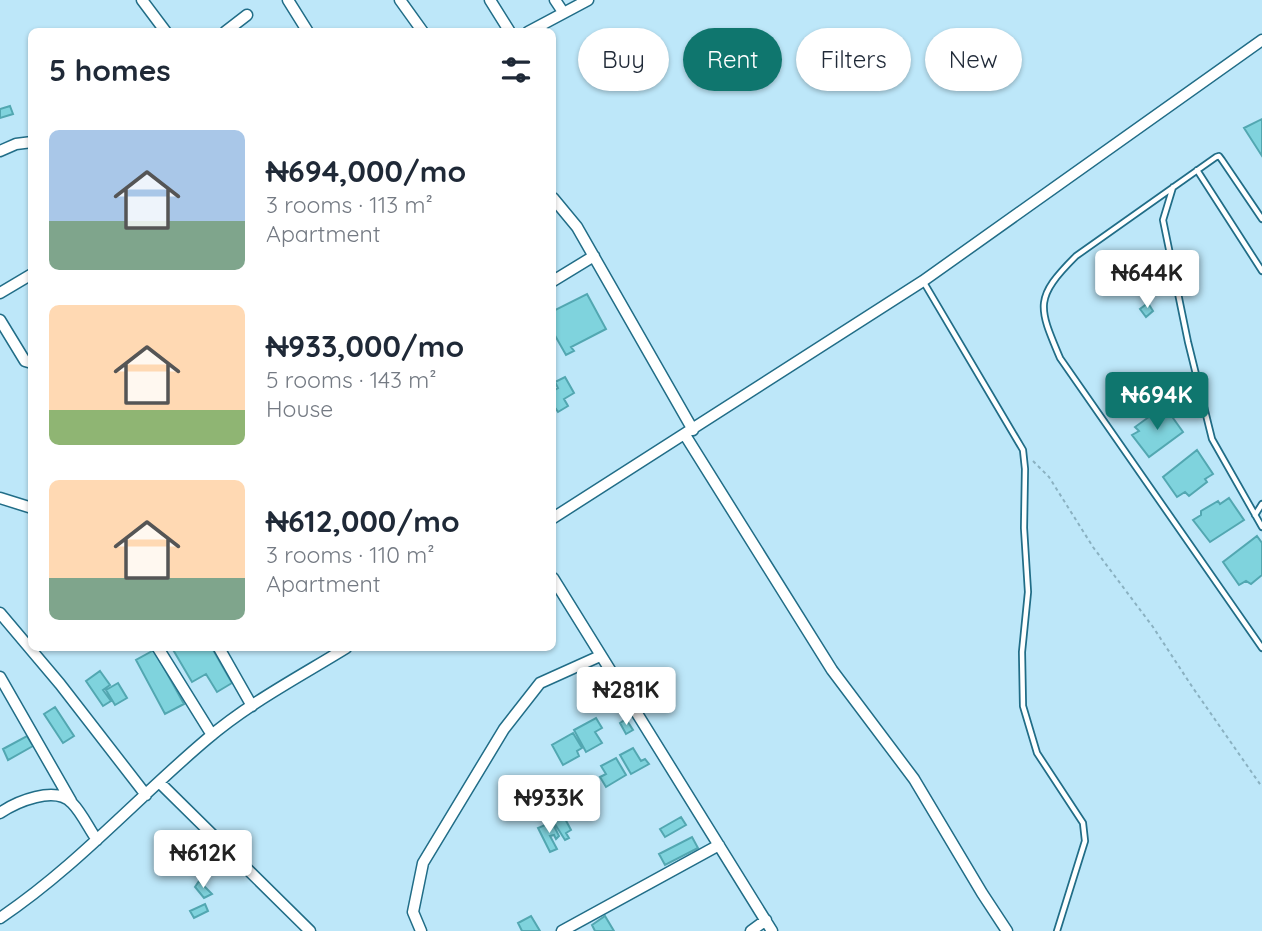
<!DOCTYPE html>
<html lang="en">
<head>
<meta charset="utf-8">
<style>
	:root { --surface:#fff; --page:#f6f6f7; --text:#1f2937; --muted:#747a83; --accent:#0f766e }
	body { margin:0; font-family:Quicksand,sans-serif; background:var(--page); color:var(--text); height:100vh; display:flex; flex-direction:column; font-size:26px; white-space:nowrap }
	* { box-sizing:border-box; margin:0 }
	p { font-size:23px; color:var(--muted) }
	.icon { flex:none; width:38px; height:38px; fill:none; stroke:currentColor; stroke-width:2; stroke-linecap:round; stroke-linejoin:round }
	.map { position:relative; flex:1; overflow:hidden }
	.side { position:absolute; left:28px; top:28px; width:528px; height:623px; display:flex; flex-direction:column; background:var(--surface); border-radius:10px; box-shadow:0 2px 5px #0004 }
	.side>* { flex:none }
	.top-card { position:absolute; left:578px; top:28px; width:579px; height:63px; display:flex; gap:14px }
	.price { position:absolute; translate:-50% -60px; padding:0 16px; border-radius:7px; background:#fff; color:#222; font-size:23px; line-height:46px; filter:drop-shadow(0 2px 4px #0008) }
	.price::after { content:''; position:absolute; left:50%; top:42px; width:21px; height:16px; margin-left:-10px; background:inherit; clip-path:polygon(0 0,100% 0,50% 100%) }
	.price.active { background:var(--accent); color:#fff }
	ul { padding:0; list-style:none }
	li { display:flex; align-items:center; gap:21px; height:175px; padding:0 21px }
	li span { display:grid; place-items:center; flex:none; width:196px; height:140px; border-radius:10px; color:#555 }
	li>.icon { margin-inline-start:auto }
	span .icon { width:84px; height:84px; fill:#fffc; stroke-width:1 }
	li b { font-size:30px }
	h2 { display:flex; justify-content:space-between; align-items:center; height:84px; padding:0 21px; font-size:30px }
	.chip { padding:0 24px; border-radius:32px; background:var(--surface); box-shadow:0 2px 5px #0004; font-size:24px; line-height:63px }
	.chip.active { background:var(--accent); color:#fff }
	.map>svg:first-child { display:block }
	.building { fill:#7fd3dd; stroke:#52a7b1; stroke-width:2 }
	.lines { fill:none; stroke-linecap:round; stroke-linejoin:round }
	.service-casing { stroke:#216d87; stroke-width:8 }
	.minor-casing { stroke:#216d87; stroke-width:13 }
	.path { stroke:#8ab1c1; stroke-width:2; stroke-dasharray:3.5 3.5; stroke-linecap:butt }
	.service { stroke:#fff; stroke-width:4.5 }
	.minor { stroke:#fff; stroke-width:10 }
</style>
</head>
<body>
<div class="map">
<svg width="1262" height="931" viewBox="0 0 1262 931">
	<rect width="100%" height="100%" fill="#bde7f9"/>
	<!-- building -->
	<path class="building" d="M10,106l3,8 -13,4v-9z
		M1262,119v37l-18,-28z
		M587,294l19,35 -35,18 3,4 -8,4 -13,-23v-21z
		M1148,303l5,8 -7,6 -6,-8z
		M565,377l9,16 -10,6 4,7 -10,6 -2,-3 -3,1v-19l5,-3 -3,-6z
		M1157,411l2,6 9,-6 15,21 -34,25 -17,-22 7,-4 -4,-4z
		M1197,450l16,24 -8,5 2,3 -18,14 -4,-4 -8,5 -14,-20z
		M1229,498l15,22 -34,22 -17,-22 8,-5v-4l17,-10 2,3z
		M1257,536l5,7v32l-11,9 -5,-3 -7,4 -16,-23z
		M172,648h40l20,35 -15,9 -11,-18 -14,8z
		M154,650l30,54 -19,10 -29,-54z
		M100,671l10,14 -7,5 8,11 -8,5 -17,-25z
		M118,683l9,15 -12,7 -9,-15z
		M55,707l19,29 -11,7 -19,-29z
		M596,718l6,10 -7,4 7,11 -16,9 -12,-22z
		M626,719l7,11 -7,4 -6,-11z
		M573,733l9,15 -5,3 2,5 -16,9 -11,-20z
		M27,736l6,10 -25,14 -5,-11z
		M633,748l8,13 4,-2 4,5 -18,10 -11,-19z
		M616,758l10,17 -20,12 -6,-10 6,-3 -5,-8z
		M571,779l12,21 -11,6 -12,-21z
		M560,785l12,21 -12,6 -11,-21z
		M563,815l8,15 -5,3 3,5 -4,2 -12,-19z
		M681,817l5,8 -21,12 -5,-8z
		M552,822l7,14 -3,3 -2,-4 -4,1 7,13 -7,3 -12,-24z
		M692,837l6,11 -33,17 -6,-11z
		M199,881l13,13 -8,4 -9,-11z
		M205,904l3,7 -14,7 -4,-7z
		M531,916l9,15h-18l-4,-8z
		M605,916l9,15h-19l-3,-6z"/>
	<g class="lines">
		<!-- service casing -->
		<g class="service-casing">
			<path id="service" d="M1197,170l65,101
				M1173,187l-10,33 25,122 24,97 50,88
				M1262,219l-40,-59 -3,-4 -3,1 -140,99c-42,42 -38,50 -16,102l202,290
				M923,281l100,169 2,19 -1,59 4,64 -6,60 1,54 14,47 46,70 2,18 -28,90
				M1255,515l7,-11"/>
		</g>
		<!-- minor casing -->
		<g class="minor-casing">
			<path id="minor" d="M142,0l24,32
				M288,0l20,32
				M400,0l23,32
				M490,0l20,32
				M555,0l8,12
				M225,32l22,-17
				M528,32l60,-32
				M0,151l16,-7 16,-2
				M553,198l24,29 116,203
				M553,281l41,-25
				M0,293l32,-19
				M0,320l25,41 7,2
				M685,435l147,235 82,109 68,114 25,38
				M0,498l32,10
				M553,518l370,-237 339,-241
				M553,578l219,353
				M0,613l60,71 86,111
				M158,648l54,87
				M219,648l33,58
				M0,677l71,124
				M160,783l150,148
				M0,813c16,-11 55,-28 72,-10 10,10 17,26 25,37
				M0,918c76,-51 137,-120 207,-179 42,-36 92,-62 139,-91
				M421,931l-8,-19 10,-49 81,-134 36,-46 60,-27
				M562,931l157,-86
				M751,931l15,-11"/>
		</g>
		<!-- path -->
		<path class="path" d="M1033,461l16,16 44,70 60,80 40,61 69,99"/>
		<!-- service -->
		<use href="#service" class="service"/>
		<!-- minor -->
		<use href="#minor" class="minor"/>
	</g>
</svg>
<b class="price" style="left:1147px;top:310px">₦644K</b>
<b class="price active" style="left:1157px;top:432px">₦694K</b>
<b class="price" style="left:626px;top:727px">₦281K</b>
<b class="price" style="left:549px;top:835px">₦933K</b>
<b class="price" style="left:203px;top:890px">₦612K</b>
<div class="top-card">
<a class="chip">Buy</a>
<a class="chip active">Rent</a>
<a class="chip">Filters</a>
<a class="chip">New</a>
</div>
<section class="side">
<h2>5 homes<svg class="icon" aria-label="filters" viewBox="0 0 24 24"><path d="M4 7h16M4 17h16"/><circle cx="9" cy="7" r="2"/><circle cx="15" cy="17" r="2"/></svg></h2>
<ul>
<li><span style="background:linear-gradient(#a9c7e8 65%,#7fa58c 0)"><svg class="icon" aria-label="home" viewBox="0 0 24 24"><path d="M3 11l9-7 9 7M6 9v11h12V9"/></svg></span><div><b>₦694,000/mo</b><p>3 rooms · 113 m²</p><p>Apartment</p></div></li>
<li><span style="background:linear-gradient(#ffd9b3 75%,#8fb573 0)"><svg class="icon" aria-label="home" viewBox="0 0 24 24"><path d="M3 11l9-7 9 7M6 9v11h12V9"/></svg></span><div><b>₦933,000/mo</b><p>5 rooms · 143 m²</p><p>House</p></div></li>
<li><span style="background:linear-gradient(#ffd9b3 70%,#7fa58c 0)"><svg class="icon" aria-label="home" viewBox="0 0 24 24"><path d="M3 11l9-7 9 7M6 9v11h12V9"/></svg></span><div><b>₦612,000/mo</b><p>3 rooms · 110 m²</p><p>Apartment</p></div></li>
</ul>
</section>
</div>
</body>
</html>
